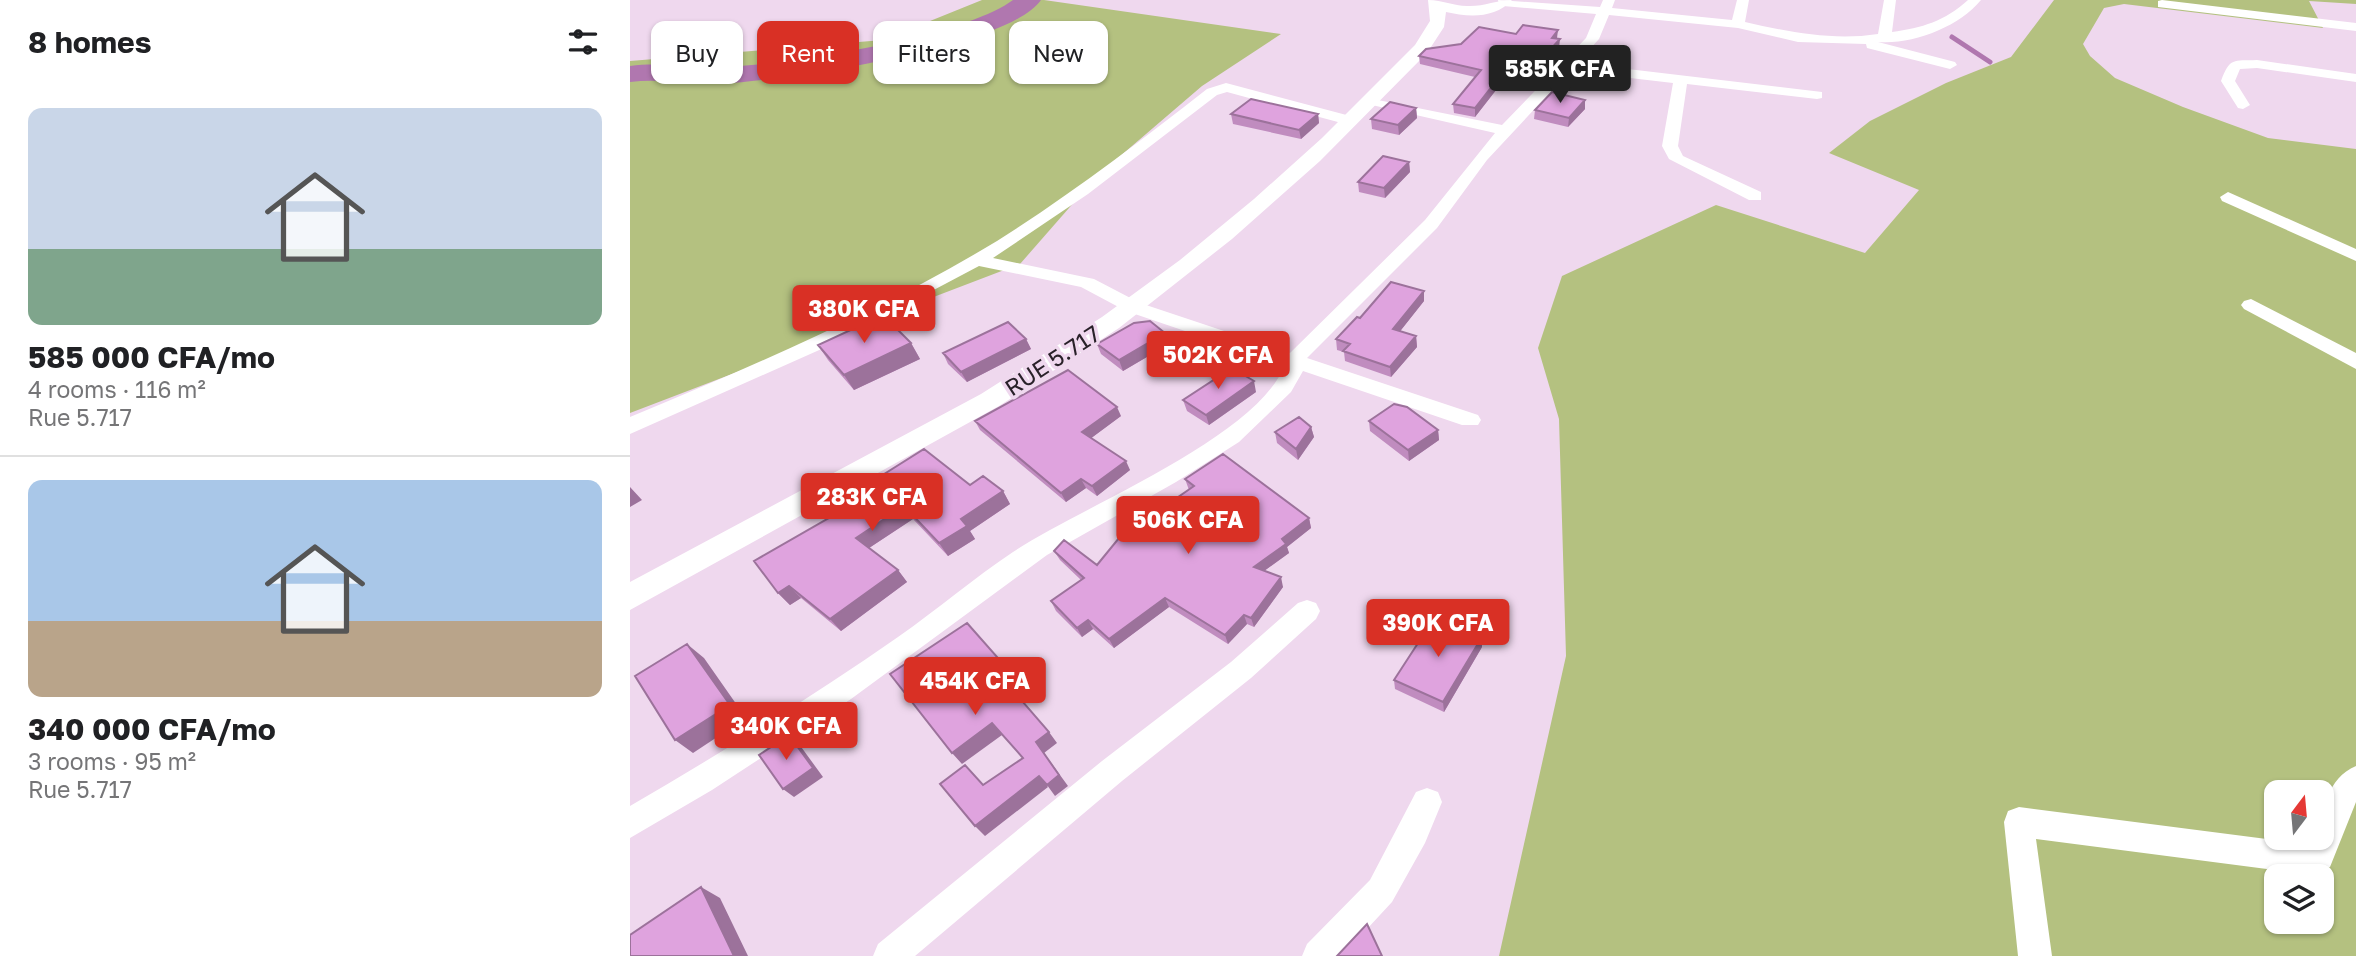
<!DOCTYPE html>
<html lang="en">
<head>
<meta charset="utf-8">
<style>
	:root { --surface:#fff; --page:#f2f2f2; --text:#202124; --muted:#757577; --line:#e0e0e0; --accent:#d93025 }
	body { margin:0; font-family:"Golos Text",sans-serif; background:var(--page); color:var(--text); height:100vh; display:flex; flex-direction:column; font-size:26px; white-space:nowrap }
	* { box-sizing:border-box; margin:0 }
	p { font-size:23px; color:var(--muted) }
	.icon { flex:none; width:38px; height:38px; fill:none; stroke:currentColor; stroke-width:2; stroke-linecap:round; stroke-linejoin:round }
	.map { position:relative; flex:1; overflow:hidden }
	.sheet { display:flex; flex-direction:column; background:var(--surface); width:630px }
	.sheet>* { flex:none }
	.guide { position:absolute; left:21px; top:21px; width:665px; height:63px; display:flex; gap:14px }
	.needle { width:46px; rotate:16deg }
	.controls { position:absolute; left:1634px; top:780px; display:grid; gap:14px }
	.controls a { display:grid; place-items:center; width:70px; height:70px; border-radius:14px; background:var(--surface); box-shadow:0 2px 5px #0004; font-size:35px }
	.price { position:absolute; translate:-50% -60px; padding:0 16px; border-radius:7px; background:var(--accent); color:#fff; font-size:23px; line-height:46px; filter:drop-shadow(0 2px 4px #0008) }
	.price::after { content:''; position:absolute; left:50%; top:42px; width:21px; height:16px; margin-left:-10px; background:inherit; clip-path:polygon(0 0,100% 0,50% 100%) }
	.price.active { background:#222; color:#fff }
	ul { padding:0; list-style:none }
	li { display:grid; align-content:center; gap:14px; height:371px; padding:0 28px }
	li+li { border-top:2px solid var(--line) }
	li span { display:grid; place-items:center; height:217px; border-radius:14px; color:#555 }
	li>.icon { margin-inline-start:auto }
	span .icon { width:126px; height:126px; fill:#fffc; stroke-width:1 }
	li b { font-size:30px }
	h2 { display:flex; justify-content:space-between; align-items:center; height:84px; padding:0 28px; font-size:30px }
	.pill { padding:0 24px; border-radius:14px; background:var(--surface); box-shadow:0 2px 5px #0004; font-size:24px; line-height:63px }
	.pill.active { background:var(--accent); color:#fff }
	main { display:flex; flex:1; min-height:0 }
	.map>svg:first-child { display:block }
	.green { fill:#b4c180; fill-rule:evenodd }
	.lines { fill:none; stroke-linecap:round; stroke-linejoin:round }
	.stream { stroke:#b077af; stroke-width:5 }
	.river { fill:#b077af; fill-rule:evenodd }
	.minor { fill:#fff; fill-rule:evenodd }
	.tertiary { fill:#fff; fill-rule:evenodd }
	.wall { fill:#c08cbf }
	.shaded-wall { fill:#9c729b }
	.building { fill:#dfa3de; stroke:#9c729b; stroke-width:2 }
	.labels { text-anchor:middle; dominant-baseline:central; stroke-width:7; stroke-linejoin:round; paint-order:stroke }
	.street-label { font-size:23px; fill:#292129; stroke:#efd8ee }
</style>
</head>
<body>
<main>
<section class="sheet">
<h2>8 homes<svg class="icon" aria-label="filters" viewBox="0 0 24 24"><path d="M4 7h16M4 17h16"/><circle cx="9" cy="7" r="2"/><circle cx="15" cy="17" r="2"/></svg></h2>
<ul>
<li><span style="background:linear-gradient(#c9d6e8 65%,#7fa58c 0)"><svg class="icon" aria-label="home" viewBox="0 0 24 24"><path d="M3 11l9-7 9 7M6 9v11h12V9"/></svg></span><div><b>585 000 CFA/mo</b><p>4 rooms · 116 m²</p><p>Rue 5.717</p></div></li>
<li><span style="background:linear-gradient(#a9c7e8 65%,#b9a48a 0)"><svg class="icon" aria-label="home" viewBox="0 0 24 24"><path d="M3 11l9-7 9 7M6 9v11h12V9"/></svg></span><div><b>340 000 CFA/mo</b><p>3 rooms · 95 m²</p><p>Rue 5.717</p></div></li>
</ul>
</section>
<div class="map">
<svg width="1726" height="956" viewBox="0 0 1726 956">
	<rect width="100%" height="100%" fill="#efd8ee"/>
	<!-- green -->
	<path class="green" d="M352,0h62l237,34 -79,52 -105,90 -77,88 -390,149v-352l253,-21z
		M1424,0h302v4l-47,-3 14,27 -199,-24 -20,4 -21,36 7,12 25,22 68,29 85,31 88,11v807h-857l67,-300 -7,-237 -21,-71 24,-72 154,-71 149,48 54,-63 -90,-37 41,-32 76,-38 65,-26zM1647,793h45v45h-45zM1647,877h45v45h-45z"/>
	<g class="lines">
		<!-- stream -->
		<path class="stream" d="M1322,37l38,25"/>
		<!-- river -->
		<path class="river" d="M383,0h28c-32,47 -250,79 -310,83 -34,3 -67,-5 -101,-1v-16c31,-4 61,2 91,1 65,-2 243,-30 292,-67z"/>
		<!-- minor -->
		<path class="minor" d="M868,0l102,7 3,-7h12l-3,8 120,12 5,-20h12l-4,22c44,10 88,19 133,12l6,-34h12l-4,32c30,-4 53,-11 76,-32h13c-22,27 -69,45 -103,42l77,20 2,3 -7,4 -83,-21 -1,-4 -68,-2 -60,-14 -129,-13 -10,24 -22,24 245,29v6l-5,1 -130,-15 -9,62 5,10 78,36v8h-12l-80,-41 -7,-13 11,-63 -103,-12 -83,89 -50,68 -130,130 171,57 3,5 -3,5h-16l-159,-54 -12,21 -52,50 -63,40 -129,73 -196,144 -139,91 -82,48v-32c91,-53 182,-109 268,-169 40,-28 76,-59 115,-85 69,-46 242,-113 272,-187l-159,-54 -45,-24 -102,-21 -153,81 -196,87v-17c125,-52 251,-106 367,-176 73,-46 142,-99 210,-152l19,-6 128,34 3,3 -8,5 -122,-33 -10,3 -129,99 -95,64 101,21 46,24 150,50 135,-133 70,-87 -132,-30v-6l139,28 84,-87 10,-24 -93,-8 -4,-1z
			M1532,0l194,23v8l-198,-24v-6z
			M1627,60l99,14v8l-99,-14 -17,1 -5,12 15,24 -7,4 -5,-1 -17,-27c9,-24 12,-20 36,-21z
			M1598,192l128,57v12l-134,-60 -2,-4z
			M1621,299l105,54v16l-112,-60 -3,-4 3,-4z
			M677,600l9,3 4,8 -4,8 -65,59 -129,103 -207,175h-42l5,-12 224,-183 129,-99 67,-59z
			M1726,766v36l-26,65 -11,4 -29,1 -254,-33 16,117h-34l-14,-134 4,-11 11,-4 271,35 32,-4c0,-28 5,-60 34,-72z
			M797,788l11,4 4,10 -17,41 -33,59 -50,54h-40l5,-12 63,-64 46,-88z"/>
		<!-- tertiary -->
		<path class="tertiary" d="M798,0c15,0 25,6 39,6 16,1 29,-6 45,-6 -17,19 -44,17 -66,12l-2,15 -17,26 -107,108 -88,78 -113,89 -120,78 -369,204v-28l351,-188 121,-77 78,-57 74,-61 68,-61 93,-93 15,-24z"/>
	</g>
	<!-- wall -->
	<path class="wall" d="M886,34l41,5 2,9 -21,23 -24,-4 -39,50 -21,-4 -1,-9 22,-27 -55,-13 -1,-8 42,-12z
		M786,108l1,10 -18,17 -27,-6 -1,-10z
		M955,109l-17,18 -34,-8 1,-9z
		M601,114h87l1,9 -18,16 -68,-15z
		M779,162l1,10 -25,26 -26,-6 -1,-10z
		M794,291v10l-24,30 16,5 1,11 -26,30 -46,-16 -1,-9 -7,-2 -1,-11 24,-21z
		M396,339l5,10 -64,33 -19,-18 -5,-11z
		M281,343l9,16 -66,31 -26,-30 -10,-15z
		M467,344h72l-46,27 -22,-17z
		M626,392l-47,33 -22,-14 -4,-11z
		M491,416l-30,22 39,32 -33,26 -11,-8 -20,14 -86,-72 -5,-9z
		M739,421l69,9 1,10 -30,21 -39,-30z
		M681,427l3,10 -16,23 -21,-17 -2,-11z
		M555,479l124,39 2,10 -24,19 2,6 -25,18 19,16 -29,40 -7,-3 -19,20 -59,-37 -55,41 -21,-19 -11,8 -26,-26 -5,-10 30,-21 -21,-20 -6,-9 43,14 92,-75z
		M340,485l33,6 7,13 -40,27 5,8 -27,17 -35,-37 -44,29 29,22 9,12 -66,49 -40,-33 -11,7 -12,-12 82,-93 -6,-7z
		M852,647l-38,65 -49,-23 -1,-9z"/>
	<!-- shaded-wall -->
	<path class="shaded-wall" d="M928,30l-1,8h-5z
		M930,39l-1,9 -21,23v-8z
		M884,58v9l-39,50v-9z
		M955,100v9l-17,18 1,-9z
		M786,108l1,10 -18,17 -1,-10z
		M688,114l1,9 -18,16 -2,-9z
		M779,162l1,10 -25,26 -1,-10z
		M794,291v10l-30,38 -1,-10z
		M535,333l4,11 -46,27 -4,-11z
		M786,336l1,11 -26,30 -1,-10z
		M396,339l5,10 -64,33 -6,-10z
		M281,343l9,16 -66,31 -10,-15z
		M624,381l2,11 -47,33 -3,-10z
		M487,407l4,9 -35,26 -4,-10z
		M681,427l3,10 -16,23 -2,-11z
		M808,430l1,10 -30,21 -1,-11z
		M496,461l4,9 -33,26 -5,-10z
		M451,479l5,9 -20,14 -5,-9z
		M0,487l12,13 -12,7z
		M373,491l7,13 -40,27 5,8 -27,17 -9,-13 22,-24z
		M274,506l9,13 -47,31 -10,-12z
		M679,518l2,10 -24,19 2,6 -32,23 -3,-9 28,-28z
		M268,570l9,12 -66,49 -11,-12z
		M651,577l2,10 -29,40 -3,-9z
		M159,586l12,12 -11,7 -12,-12z
		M535,598l4,9 -55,41 -5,-9z
		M614,615l3,9 -19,20 -3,-9z
		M458,620l5,9 -11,8 -5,-9z
		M852,637v10l-38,65 -1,-10z
		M57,644l17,14 42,60 -53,35 -18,-13z
		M368,658l9,12 -8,6 -9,-12z
		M362,723l10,12 -40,29 -10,-11z
		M419,732l8,11 -13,10 24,33 -13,10 -8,-11 -11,-43z
		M159,735l10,9 24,33 -29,20 -11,-8z
		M409,776l9,11 -63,49 -10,-10z
		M71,887l19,11 28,58h-14z"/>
	<!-- building -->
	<path class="building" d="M893,25l35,5 -6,8 8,1 -22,24 -24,-5 -39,50 -22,-4 28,-34 -62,-14 7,-7 35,-5 18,-17 37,7z
		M922,92l33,8 -16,18 -34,-8z
		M621,99l67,15 -19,16 -68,-16z
		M760,102l26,6 -18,17 -27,-6z
		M753,156l26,6 -25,26 -26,-6z
		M761,282l33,9 -31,38 23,7 -26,31 -47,-16 7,-7 -14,-5 21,-22 3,1z
		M253,315l28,28 -67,32 -26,-30z
		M520,321l15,12 -46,27 -22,-16 37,-21z
		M378,322l18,17 -65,33 -18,-19z
		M602,368l22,13 -48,34 -23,-15z
		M438,370l49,37 -35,25 44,29 -34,25 -11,-7 -20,14 -86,-72z
		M764,404l13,3 31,23 -30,20 -39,-29z
		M669,417l12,10 -15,22 -21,-17z
		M294,449l46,36 13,-9 20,15 -42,28 6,7 -28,17 -35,-37 -48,32 42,32 -68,49 -41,-33 -11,7 -24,-32 108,-62 -8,-6z
		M593,454l86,64 -27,21 4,5 -32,23 27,10 -30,41 -7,-3 -19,20 -60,-37 -56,41 -21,-19 -11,8 -26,-27 33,-23 -30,-27 10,-11 33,25 22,-27 75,-52 -9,-7z
		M805,617l47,20 -39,65 -49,-22z
		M337,623l31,35 -8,6 59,68 -13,10 23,33 -12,10 -8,-9 -64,50 -35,-42 25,-19 18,20 40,-27 -31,-35 -40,30 -62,-79z
		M57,644l43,61 -55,35 -40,-64z
		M159,735l24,33 -30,21 -24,-34z
		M71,887l33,69h-104v-21z
		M737,924l15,32h-45z"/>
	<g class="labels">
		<!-- street labels -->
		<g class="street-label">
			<text transform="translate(422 360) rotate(-33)">RUE 5.717</text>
		</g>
	</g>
</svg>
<div class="controls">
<a><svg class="needle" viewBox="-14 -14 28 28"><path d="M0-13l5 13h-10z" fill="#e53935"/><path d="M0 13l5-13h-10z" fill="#757577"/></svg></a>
<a><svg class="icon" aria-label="layers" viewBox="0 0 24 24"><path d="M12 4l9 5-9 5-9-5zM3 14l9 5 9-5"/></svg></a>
</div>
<b class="price active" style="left:930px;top:105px">585K CFA</b>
<b class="price" style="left:234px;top:345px">380K CFA</b>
<b class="price" style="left:588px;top:391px">502K CFA</b>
<b class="price" style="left:242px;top:533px">283K CFA</b>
<b class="price" style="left:558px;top:556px">506K CFA</b>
<b class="price" style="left:808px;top:659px">390K CFA</b>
<b class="price" style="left:345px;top:717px">454K CFA</b>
<b class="price" style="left:156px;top:762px">340K CFA</b>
<div class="guide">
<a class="pill">Buy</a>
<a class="pill active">Rent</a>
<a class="pill">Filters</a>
<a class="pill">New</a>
</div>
</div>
</main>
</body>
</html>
